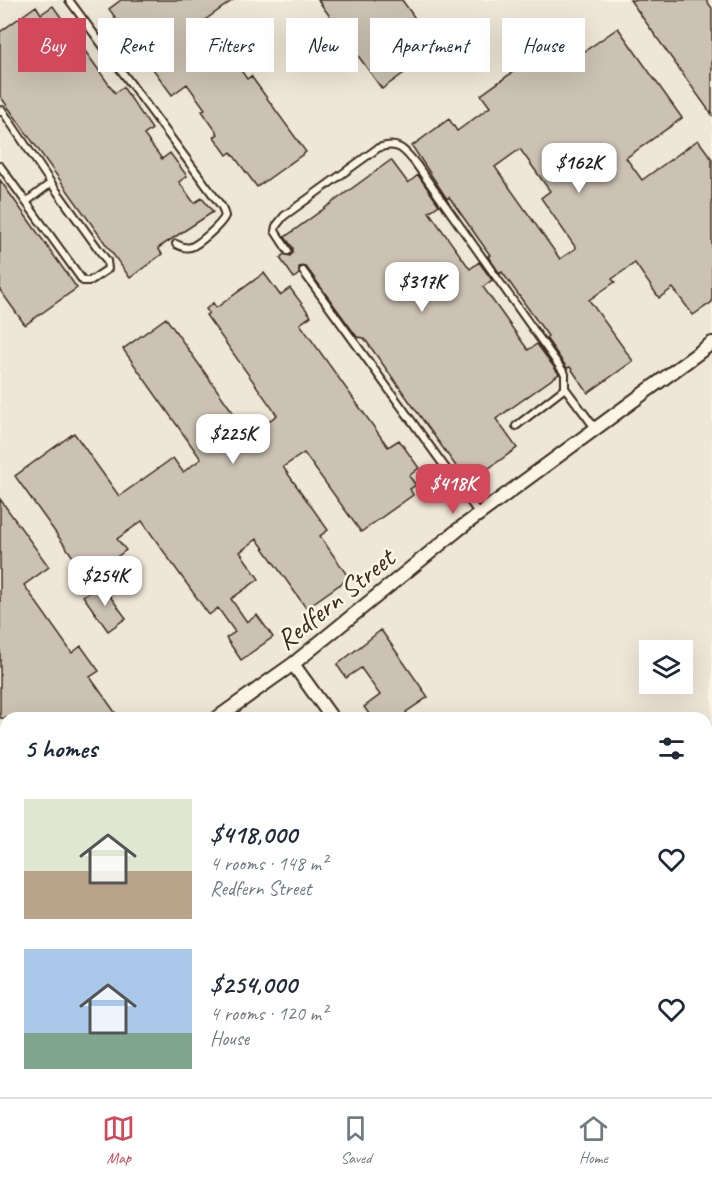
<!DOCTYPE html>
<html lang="en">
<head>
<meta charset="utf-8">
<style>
	:root { --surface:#fff; --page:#f2f2f3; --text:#1f2937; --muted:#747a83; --line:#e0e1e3; --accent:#d1495b }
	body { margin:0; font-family:Caveat,sans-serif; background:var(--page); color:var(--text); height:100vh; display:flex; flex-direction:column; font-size:22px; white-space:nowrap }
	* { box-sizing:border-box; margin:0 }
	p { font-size:20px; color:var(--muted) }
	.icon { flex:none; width:33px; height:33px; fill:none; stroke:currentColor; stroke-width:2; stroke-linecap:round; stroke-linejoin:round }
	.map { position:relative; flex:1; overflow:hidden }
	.sheet { position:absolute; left:0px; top:712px; width:712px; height:386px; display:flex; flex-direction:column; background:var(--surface); border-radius:18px 18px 0 0; box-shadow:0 6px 24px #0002 }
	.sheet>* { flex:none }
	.hud { position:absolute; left:18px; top:18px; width:676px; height:54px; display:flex; gap:12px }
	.buttons { position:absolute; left:639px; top:640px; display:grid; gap:12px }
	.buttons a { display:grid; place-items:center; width:54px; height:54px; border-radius:0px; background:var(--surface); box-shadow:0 6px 24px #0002; font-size:30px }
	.price { position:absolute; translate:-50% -51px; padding:0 14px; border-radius:12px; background:#fff; color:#222; font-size:20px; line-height:39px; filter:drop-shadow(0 2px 3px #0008) }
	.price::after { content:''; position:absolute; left:50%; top:36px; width:18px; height:14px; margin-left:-9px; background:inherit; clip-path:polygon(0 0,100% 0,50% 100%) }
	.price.active { background:var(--accent); color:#fff }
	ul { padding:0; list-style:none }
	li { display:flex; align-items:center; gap:18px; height:150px; padding:0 24px }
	li span { display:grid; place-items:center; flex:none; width:168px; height:120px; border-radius:0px; color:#555 }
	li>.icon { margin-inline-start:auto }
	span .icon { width:72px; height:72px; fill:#fffc; stroke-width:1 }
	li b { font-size:26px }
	h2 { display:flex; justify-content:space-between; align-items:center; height:72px; padding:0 24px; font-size:26px }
	.pill { padding:0 21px; border-radius:0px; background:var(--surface); box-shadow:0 6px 24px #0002; font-size:21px; line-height:54px }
	.pill.active { background:var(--accent); color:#fff }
	.dock { display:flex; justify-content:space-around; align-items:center; height:84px; border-top:2px solid var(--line); background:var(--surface); font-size:16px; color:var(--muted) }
	.dock a { display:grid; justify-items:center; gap:3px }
	.dock .active { color:var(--accent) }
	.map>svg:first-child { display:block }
	.built { fill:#eee6d6; fill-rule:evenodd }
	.building { fill:#ccc2b3; stroke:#3b2a1e; stroke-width:1.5; fill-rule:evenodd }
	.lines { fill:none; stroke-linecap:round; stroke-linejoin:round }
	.service-casing { stroke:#3b2a1e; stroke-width:10 }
	.minor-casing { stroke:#3b2a1e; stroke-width:16 }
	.service { stroke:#fcf5e5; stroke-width:6 }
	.minor { stroke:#fcf5e5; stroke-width:12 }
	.labels { text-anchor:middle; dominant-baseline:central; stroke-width:5; stroke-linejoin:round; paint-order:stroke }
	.street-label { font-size:28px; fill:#3b2a1e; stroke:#fcf5e5 }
</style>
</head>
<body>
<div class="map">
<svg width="712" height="1097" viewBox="0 0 712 1097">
	<rect width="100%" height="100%" fill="#fcf5e5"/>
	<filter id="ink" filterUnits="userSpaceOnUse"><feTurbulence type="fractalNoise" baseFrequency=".0167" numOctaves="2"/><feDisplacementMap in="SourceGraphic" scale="12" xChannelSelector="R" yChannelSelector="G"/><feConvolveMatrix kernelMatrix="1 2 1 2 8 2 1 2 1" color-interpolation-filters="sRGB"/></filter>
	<g filter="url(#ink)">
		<!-- built -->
		<path class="built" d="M0,0h712v1097h-712zM650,651h32v33h-32zM6,718h700v374h-700z"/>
		<!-- building -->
		<path class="building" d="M121,0h112l-28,20 42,59 4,-3 55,76 -49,35 -26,-35 -4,3 -13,-18 4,-3 -16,-23 3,-2 -18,-25 -15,11 -63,-86z
			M318,0h84l35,49 -55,40z
			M630,0h76l6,8v107z
			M36,6l5,8 12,-8 62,87 8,-6 29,42 -8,6 18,24 8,-6 17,23 -8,6 15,21 8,-5 11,14 -55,36 4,6 -32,24 -130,-182v-64z
			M618,28l64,90 -56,40 16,22 56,-40 14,19v143l-19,13 -20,-27 -14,10 -24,-35 -23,16 3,3 -26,18 44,61 -45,32 -18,-26 -3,1 -21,-30 2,-2 -46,-64 -2,2 -12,-18 2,-1 -41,-58 -2,2 -35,-53 37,-27 8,12 33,-24 -9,-12 65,-47 6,8 21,-15 9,12zM520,149l30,42 -9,7 35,50 -16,11 -65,-92z
			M391,160l17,23 10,-8 21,30 -10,7 41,57 9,-7 13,18 -9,7 45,63 9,-6 22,30 -63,45 21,29 -49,35 -104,-145 -7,-1 -50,-69 -4,-2 -4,1v7l-5,4 -14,-20 4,-4 6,2 3,-3v-5l-8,-11z
			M0,180l77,108 -52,37 -25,-35z
			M264,273l16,22 10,-7 21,28 -11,8 88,123 11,-7 20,28 -10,8 7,9 -6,4 3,6 -52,37 -57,-79 -21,14 45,63 -8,6 29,42 -43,30 -49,-69 -17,13 19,27 -28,20 16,23 10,-7 16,22 -32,23 -15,-22 9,-6 -17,-24 -9,7 -67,-94 -25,18 9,11 -38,28 -73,-102 59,-43 45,63 54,-38 10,14 18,-13 -78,-110 43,-31 83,117 28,-20 -71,-100 3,-2 -3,-4 7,-6 3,5z
			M0,499l49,68 -25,18 48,68 9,-7 18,25 -9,6 29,41h-119z
			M101,584l25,34 -18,13 -25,-35z
			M381,630l47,67 -22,15 4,6h-38l-8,-11 16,-12 -19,-27 -15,10 -9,-13z"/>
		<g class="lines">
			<!-- service casing -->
			<g class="service-casing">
				<path id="service" d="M69,0l153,207 3,9c-4,9 -26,28 -34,31 -6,2 -11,-1 -15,-3
					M0,112l2,-2 49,73
					M0,166l83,115h7l18,-12 -1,-8 -56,-78 -25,19
					M288,251l-13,-20 1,-5 8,-10 94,-68c20,-7 26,1 38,16l149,210v14l30,40
					M303,271l176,243
					M516,426l49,-38
					M402,1092l4,5
					M445,1092l4,5
					M513,1092l4,5
					M556,1092l4,5"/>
			</g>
			<!-- minor casing -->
			<g class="minor-casing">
				<path id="minor" d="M293,664l39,54
					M217,718l76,-54 166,-135 253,-186
					M0,873l6,-4"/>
			</g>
			<!-- service -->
			<use href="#service" class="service"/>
			<!-- minor -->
			<use href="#minor" class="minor"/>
		</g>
	</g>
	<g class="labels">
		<!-- street labels -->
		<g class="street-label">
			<text transform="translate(335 599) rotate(-39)">Redfern Street</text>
		</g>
	</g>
</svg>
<div class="buttons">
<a><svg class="icon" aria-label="layers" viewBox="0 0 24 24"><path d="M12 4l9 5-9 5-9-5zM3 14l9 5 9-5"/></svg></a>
</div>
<b class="price" style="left:579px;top:194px">$162K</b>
<b class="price" style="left:422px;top:313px">$317K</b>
<b class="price" style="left:233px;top:465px">$225K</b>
<b class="price active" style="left:453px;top:515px">$418K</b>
<b class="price" style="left:105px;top:607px">$254K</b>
<div class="hud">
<a class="pill active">Buy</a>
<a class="pill">Rent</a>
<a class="pill">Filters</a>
<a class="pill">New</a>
<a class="pill">Apartment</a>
<a class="pill">House</a>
</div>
<section class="sheet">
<h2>5 homes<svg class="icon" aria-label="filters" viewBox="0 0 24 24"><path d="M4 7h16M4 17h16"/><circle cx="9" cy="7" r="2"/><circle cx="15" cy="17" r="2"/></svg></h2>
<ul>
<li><span style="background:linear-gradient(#dfe7d0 60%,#b9a48a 0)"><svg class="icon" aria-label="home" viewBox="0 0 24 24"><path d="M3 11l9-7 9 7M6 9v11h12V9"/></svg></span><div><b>$418,000</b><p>4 rooms · 148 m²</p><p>Redfern Street</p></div><svg class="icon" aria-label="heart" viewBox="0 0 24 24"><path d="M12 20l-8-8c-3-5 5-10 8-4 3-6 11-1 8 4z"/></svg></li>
<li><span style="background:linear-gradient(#a9c7e8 70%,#7fa58c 0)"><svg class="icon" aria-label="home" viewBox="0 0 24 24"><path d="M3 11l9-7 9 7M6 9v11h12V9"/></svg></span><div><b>$254,000</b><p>4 rooms · 120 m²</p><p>House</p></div><svg class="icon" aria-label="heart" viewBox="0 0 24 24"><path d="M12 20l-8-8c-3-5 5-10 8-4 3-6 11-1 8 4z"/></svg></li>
</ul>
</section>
</div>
<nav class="dock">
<a class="active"><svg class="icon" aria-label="map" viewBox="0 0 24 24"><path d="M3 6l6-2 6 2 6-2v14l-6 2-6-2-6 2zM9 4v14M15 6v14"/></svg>Map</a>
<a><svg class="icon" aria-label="saved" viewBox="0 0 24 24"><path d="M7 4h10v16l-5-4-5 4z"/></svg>Saved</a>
<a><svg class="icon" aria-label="home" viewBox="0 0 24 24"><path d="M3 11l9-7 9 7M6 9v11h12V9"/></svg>Home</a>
</nav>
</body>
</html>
